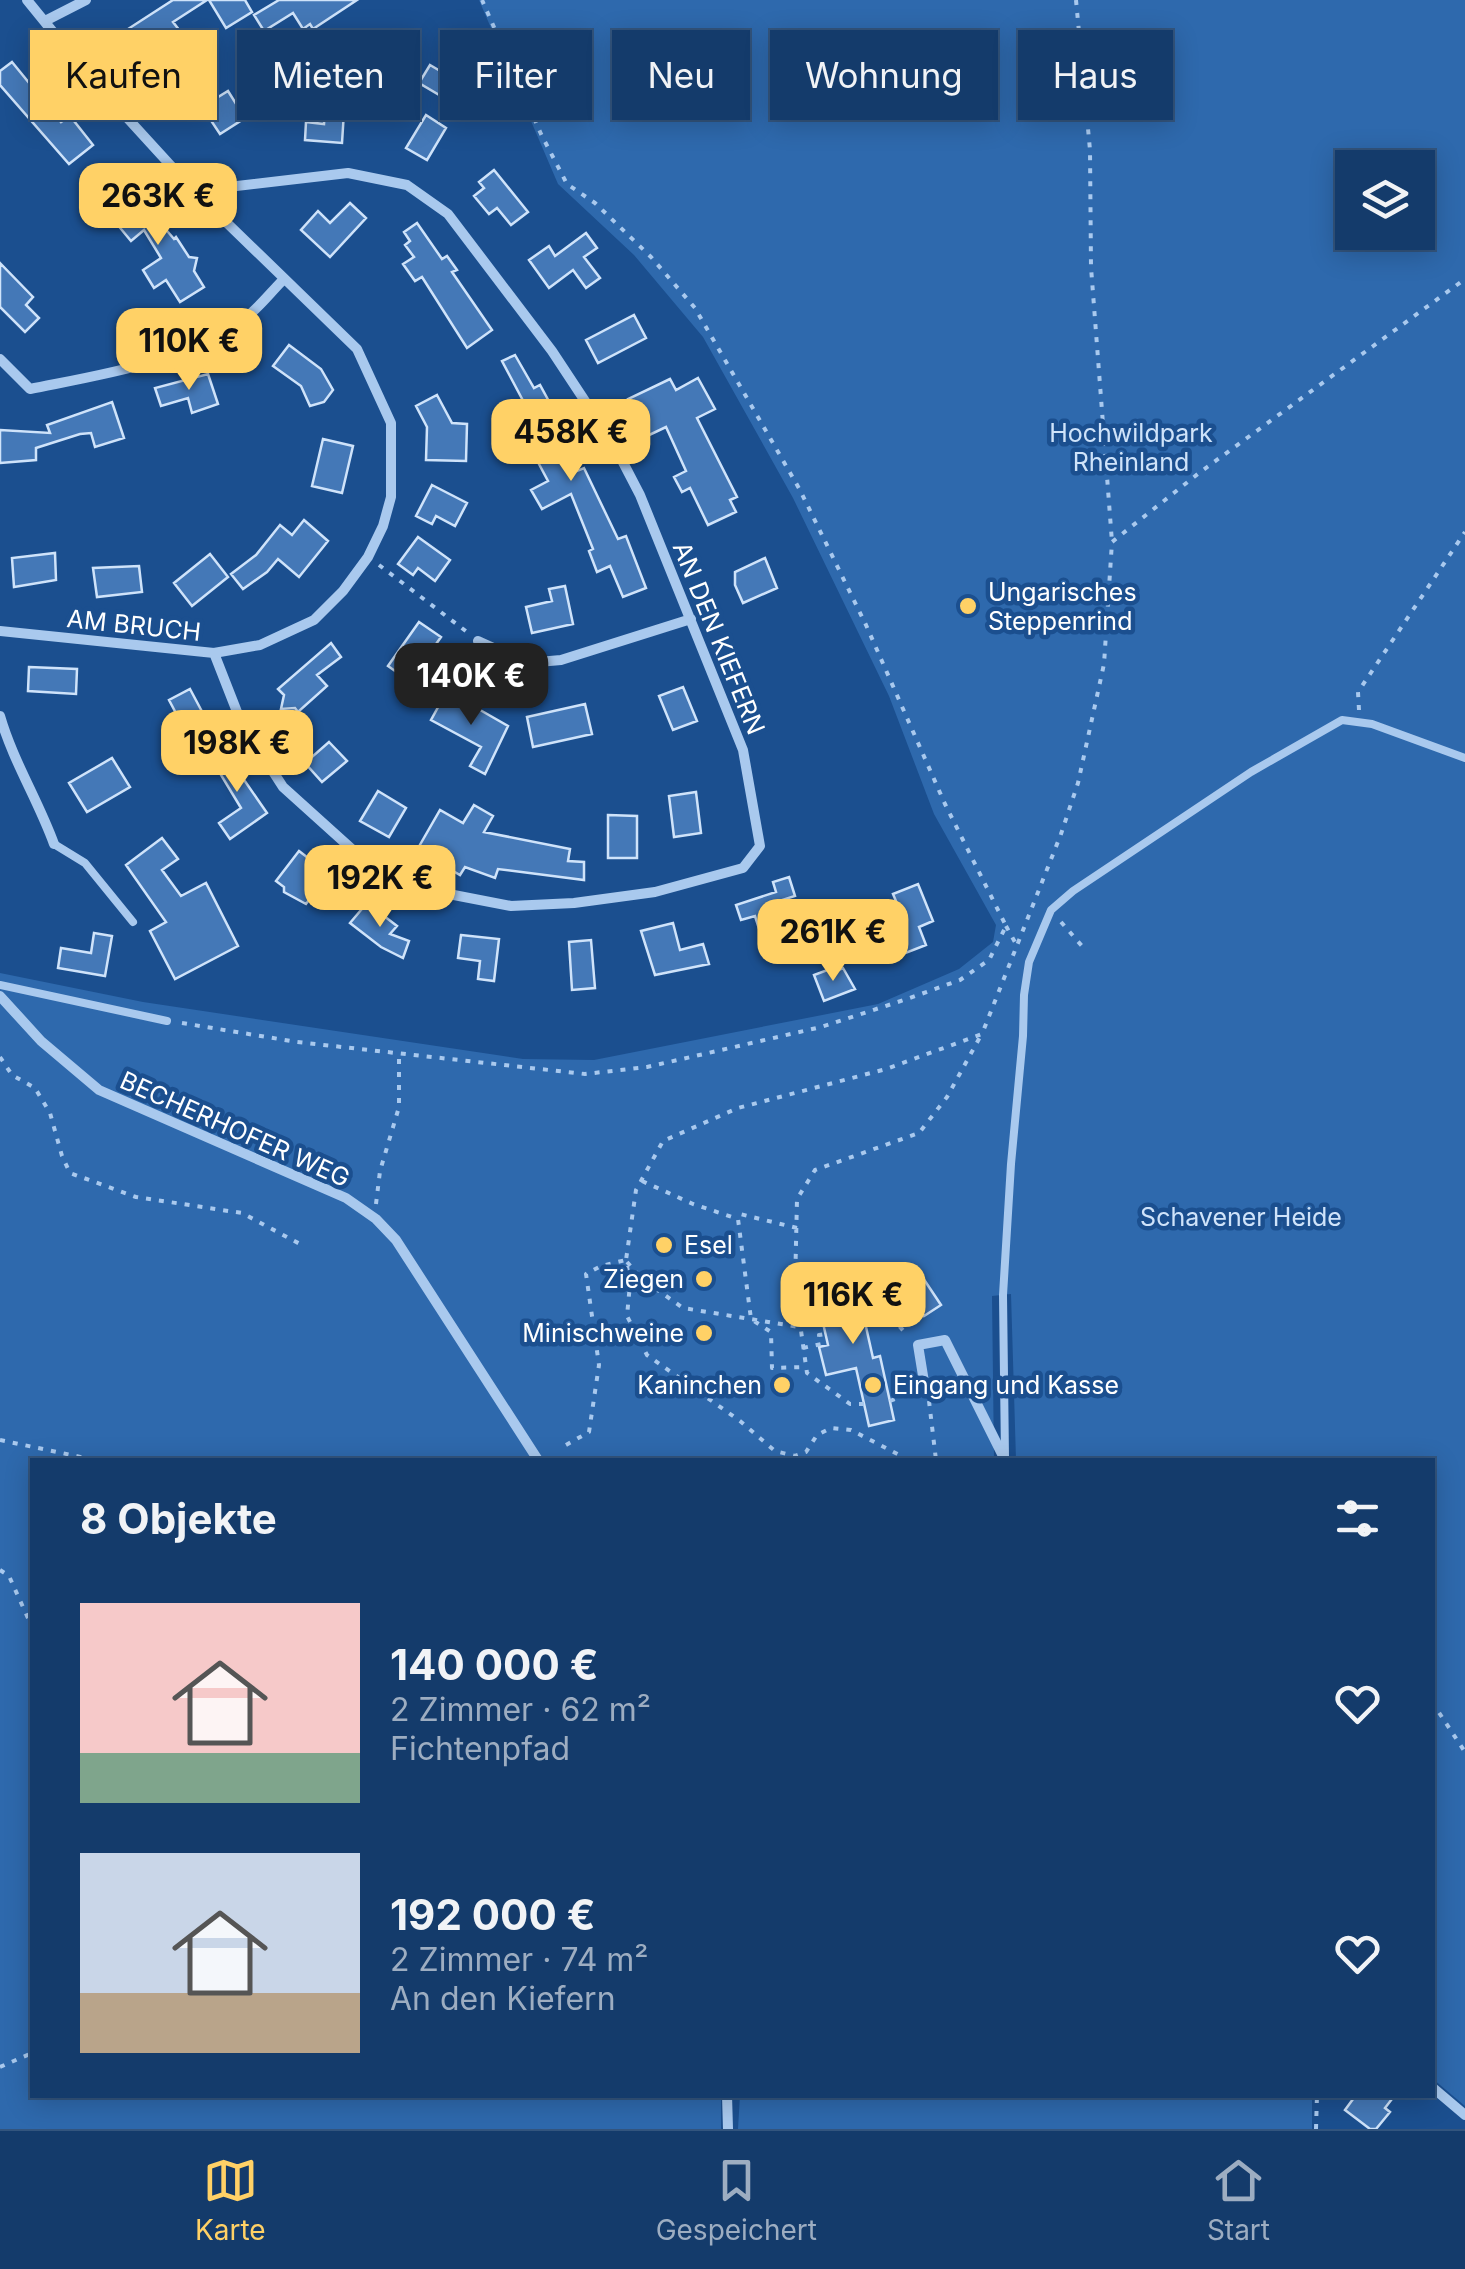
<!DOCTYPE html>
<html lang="de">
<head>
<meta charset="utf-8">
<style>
	:root { --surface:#143b6b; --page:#1d4271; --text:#f1f3f6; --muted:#9dadc1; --line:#33557e; --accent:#ffd166 }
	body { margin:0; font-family:Inter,sans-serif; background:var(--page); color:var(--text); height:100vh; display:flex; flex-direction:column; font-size:38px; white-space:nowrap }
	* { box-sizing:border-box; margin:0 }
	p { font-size:32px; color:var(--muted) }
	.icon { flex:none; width:55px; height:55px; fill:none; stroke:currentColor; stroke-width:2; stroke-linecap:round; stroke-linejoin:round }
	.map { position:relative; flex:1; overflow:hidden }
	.side { position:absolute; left:30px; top:1458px; width:1405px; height:640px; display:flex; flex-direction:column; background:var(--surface); border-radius:0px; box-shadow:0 5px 25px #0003,0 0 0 2px var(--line) }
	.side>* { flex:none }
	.top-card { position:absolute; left:30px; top:30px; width:1405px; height:90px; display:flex; gap:20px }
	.buttons { position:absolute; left:1335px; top:150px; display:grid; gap:20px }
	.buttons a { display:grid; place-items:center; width:100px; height:100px; border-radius:0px; background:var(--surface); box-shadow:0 5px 25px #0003,0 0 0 2px var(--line); font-size:50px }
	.price { position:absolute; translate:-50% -85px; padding:0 22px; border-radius:20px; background:var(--accent); color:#111; font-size:32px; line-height:65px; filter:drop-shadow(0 2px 5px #0008) }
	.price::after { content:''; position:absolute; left:50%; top:60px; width:30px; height:22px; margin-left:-15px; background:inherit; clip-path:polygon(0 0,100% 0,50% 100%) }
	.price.selected { background:#222; color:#fff }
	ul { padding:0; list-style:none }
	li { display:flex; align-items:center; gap:30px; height:250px; padding:0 50px }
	li span { display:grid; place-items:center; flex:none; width:280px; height:200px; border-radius:0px; color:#555 }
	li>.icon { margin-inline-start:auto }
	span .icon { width:120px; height:120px; fill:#fffc; stroke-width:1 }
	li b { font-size:42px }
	h2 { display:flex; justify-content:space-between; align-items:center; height:120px; padding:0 50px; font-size:42px }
	.chip { padding:0 35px; border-radius:0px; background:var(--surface); box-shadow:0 5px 25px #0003,0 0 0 2px var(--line); font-size:35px; line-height:90px }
	.chip.selected { background:var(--accent); color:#111 }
	.dock { display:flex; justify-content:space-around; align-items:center; height:140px; border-top:2px solid var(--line); background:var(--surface); font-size:28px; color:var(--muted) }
	.dock a { display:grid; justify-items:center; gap:5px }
	.dock .selected { color:var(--accent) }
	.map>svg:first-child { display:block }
	.green { fill:#2e69ad; fill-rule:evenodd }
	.building { fill:#4478b7; stroke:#cfe3fa; stroke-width:2.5 }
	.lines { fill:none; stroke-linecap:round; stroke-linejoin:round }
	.path { stroke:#a9c9ee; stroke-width:4; stroke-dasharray:5 8; stroke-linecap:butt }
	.service { stroke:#a9c9ee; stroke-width:8 }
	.minor { stroke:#a9c9ee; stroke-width:10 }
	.poi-dot { fill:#ffd166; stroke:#1b4f8f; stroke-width:4 }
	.labels { text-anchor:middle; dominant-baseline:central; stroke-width:9; stroke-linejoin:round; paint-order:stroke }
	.park-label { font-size:25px; fill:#cfe3fa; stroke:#1b4f8f }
	.poi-label { font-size:25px; fill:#fff; stroke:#1b4f8f; text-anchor:start }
	.street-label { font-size:25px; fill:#fff; stroke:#1b4f8f }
</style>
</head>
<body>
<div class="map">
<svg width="1465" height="2129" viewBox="0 0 1465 2129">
	<rect width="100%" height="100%" fill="#1b4f8f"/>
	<!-- green -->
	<path class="green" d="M479,0h986v2106l-32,-27 -1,-619h-416l-5,-166 -19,2 2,164h-962v635h689v34h-721v-1156l143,29 380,57 71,1 284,-56 81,-35 34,-27 3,-17 -62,-111 -45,-118 -96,-198 -90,-161 -69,-82 -76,-71zM1352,168h66v64h-66z
		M740,2095h572v34h-574z"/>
	<!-- building -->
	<path class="building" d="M173,0h34l-34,22 28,36 -23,15 -8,-12 -28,17 -14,-21 13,-8 -13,-20z
		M209,0h36l7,12 -26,16z
		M279,0h78l-44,29 -3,-5 -7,5 -10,-16 -29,18 -10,-16z
		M12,62l49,60 9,-6 23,29 -24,19 -69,-79v-14z
		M430,65l22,13 -11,18 -22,-13z
		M228,91l17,27 -25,16 -18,-27z
		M326,95l19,1 -3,47 -37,-3 1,-18 18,2z
		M426,115l20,13 -19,32 -21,-12z
		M494,170l34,42 -17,13 -14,-17 -8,6 -15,-18 10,-8 -5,-6z
		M133,191l41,48 2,-2 13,20 8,1 -3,13 10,16 -24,15 -14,-22 -12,8 -11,-18 18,-12 -17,-28 -13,11 -24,-29z
		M350,203l16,15 -36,39 -29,-27 17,-19 12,12z
		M417,223l25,36 5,-3 10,14 -5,2 40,58 -25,18 -45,-71 -7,4 -12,-17 11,-7 -9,-12 5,-4 -6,-9z
		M586,233l11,15 -13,9 16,21 -14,10 -13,-18 -24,18 -20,-28 20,-14 6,10z
		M0,263l33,34 -7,8 13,13 -14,14 -25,-25z
		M634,315l12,23 -48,25 -12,-23z
		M289,345l32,24 12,21 -9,12 -14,4 -9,-20 -28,-20z
		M515,355l19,33 6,-3 18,33 -7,4 26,49 7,-3 34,71 8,-3 20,52 -23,9 -13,-31 -13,6 -8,-21 4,-2 -22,-55 -29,15 -11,-19 17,-9 -33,-62 14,-7 -27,-51z
		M208,374l10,30 -26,9 -4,-15 -27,8 -6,-18z
		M698,378l17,31 -18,9 40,79 -7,3 6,12 -28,13 -18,-37 -8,4 -8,-15 12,-6 -20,-44 -21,10 -17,-38 42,-20 6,11z
		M437,395l15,28 15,1 -1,37 -40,-1 1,-33 -11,-21z
		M112,402l12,36 -29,9 -4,-14 -11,1 -44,14v12l-36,3v-33l50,3 -3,-8z
		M323,439l30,7 -11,47 -30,-7z
		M432,485l35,18 -12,23 -19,-10 -4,8 -16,-8z
		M304,520l24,21 -29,36 -21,-18 -11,13 -24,17 -12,-15 25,-19 24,-30 12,10z
		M418,537l32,23 -15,21 -17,-13 -5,7 -15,-11z
		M55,553l1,27 -42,7 -2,-29z
		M210,554l18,23 -36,29 -18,-23z
		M765,558l12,30 -34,15 -8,-18v-13z
		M139,566l3,26 -45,5 -4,-29z
		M565,586l8,38 -41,9 -6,-26 26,-6 -3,-12z
		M419,622l22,15 -7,10 3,2 -25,34 -24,-17z
		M331,643l10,14 -24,18 10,11 -29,26 -3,-4 -14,1 3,-14 -6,-6z
		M29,667l48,2 -1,25 -48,-3z
		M683,687l14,34 -24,9 -14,-34z
		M190,689l17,32 -21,11 -17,-32z
		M447,691l61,35 -23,48 -15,-8 11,-19 -50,-27z
		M585,704l7,30 -59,13 -6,-30z
		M329,742l18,19 -25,21 -17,-19z
		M226,747l14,27 27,39 -37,26 -11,-16 22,-15 -32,-53z
		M112,758l18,29 -43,25 -18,-29z
		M378,791l28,17 -17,29 -29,-16z
		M696,792l5,41 -27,4 -5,-41z
		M474,805l19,11 -9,16 86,17 -2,12 16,1v18l-86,-11 -3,9 -30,-11 -5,8 -43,-25 23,-40 23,13z
		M608,815l29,1v42h-29z
		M162,838l16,21 -16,11 19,26 25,-13 32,63 -63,33 -25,-48 16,-9 -40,-57z
		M299,851l30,23 -23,30 -22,-12v-5l-8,-6z
		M789,877l6,19 -16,5 15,47 -26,9 -13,-41 -14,4 -5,-15 40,-13 -3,-10z
		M918,884l15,37 -14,6 7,18 -23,9 -9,-22 -5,2 -8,-20 17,-8 -5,-12z
		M367,903l30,23 -7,8 19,7 -6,17 -22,-11 -31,-24z
		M673,923l7,27 23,-6 6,20 -54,11 -14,-44z
		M94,933l18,3 -7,40 -47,-8 3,-20 30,5z
		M461,935l38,4 -5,42 -16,-2 2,-18 -22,-3z
		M591,940l4,48 -23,2 -3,-48z
		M843,968l12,21 -31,12 -10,-26 16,-6 2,4z
		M855,1278l18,80 7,-2 14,64 -25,6 -13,-58 -30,7 -7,-28 9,-2 -13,-57z
		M923,1278l18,27 -17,11 -18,-27z
		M1356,2095h39l-10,13 5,4 -14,17h-6l-25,-19z"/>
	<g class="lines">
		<!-- path -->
		<path class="path" d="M1076,0l14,150 1,117 21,275
			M379,565l88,67
			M1359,710l-1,-18 107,-160
			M1061,922l21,24
			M1006,926l10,18
			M182,1023l115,19 288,32 62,-7 83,-19 91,-21 86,-28 53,-19 29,-20 17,-34 -61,-122 -79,-179 -66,-135 -105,-182 -44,-51 -56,-54 -28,-19 -26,-50 -59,-134
			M0,1057l12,18 23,13 15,25 12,43 8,17 66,24 106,16 58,31
			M642,1181l51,23 45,15
			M376,1204l4,-33 19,-64v-55
			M797,1228l-57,-14 -2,5 13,100 20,13 1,36 34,-1
			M627,1262l15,17 41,29 116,19
			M797,1273l34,-9 29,1 18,36
			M860,1296l18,5 29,34
			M803,1348l18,-4 -2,-9 6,-1
			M890,1401l24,-9
			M929,1401l7,59
			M864,1404h-14l-43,-31 -12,-85 2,-89 18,-29 104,-37 28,-36 33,-60
			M0,1440l95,20
			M566,1445l23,-13 10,-67 -13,-91 15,-8 25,-6
			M909,1460l-58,-30 -20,-2 -14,7 -11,17 -11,4 -20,-5 -35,-30 -93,-66 -20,-39 3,-32 -4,-24 10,-70 27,-49 75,-33 148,-39 96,-35 79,-200 17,-51 26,-119 8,-122 87,-69 266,-194
			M0,1570l9,6 23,51
			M1432,1702l33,50
			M0,2067l32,-14
			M1316,2129l1,-34"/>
		<!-- service -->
		<path class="service" d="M54,844l31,19 48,59
			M0,985l167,36
			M1005,1458l-2,-163 8,-131 12,-128 1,-41 5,-33 22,-52 22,-19 178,-119 91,-52 30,4 93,34"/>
		<!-- minor -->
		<path class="minor" d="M45,21l41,-21
			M194,191l154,-18 59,12 41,29 104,137 62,94 26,50 103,255 17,96 -17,22 -88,24 -81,11 -63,3 -83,-16 -74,-39 -71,-64 -42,-65 -27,-69
			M0,359l30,30c69,-14 158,-27 214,-70 15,-11 26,-26 39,-39
			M0,631l214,22 46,-8 54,-25 29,-29 25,-34 15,-31 8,-29v-74l-34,-74 -163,-158 -106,-116 -61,-75
			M478,641l49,22 34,-3 130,-41
			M0,716c13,45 38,84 54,128
			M0,996l41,45 58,49 247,108 30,21 20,21 142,220
			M925,1388l-7,-43 27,-5 60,120
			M1432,2087l33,28
			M727,2095l1,34"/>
	</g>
	<!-- markers -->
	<g class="poi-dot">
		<circle cx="968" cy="606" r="10"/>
		<circle cx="664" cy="1245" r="10"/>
		<circle cx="704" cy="1279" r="10"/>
		<circle cx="704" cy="1333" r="10"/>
		<circle cx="782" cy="1385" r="10"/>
		<circle cx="873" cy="1385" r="10"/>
	</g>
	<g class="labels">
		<!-- park labels -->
		<g class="park-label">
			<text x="1131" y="433">Hochwildpark<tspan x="1131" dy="29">Rheinland</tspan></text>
			<text x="1241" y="1217">Schavener Heide</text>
		</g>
		<!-- poi labels -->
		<g class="poi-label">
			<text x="988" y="592">Ungarisches<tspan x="988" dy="29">Steppenrind</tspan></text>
			<text x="684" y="1245">Esel</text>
			<text x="684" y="1279" text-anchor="end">Ziegen</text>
			<text x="684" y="1333" text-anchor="end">Minischweine</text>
			<text x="762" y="1385" text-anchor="end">Kaninchen</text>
			<text x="893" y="1385">Eingang und Kasse</text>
		</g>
		<!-- street labels -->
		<g class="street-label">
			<text transform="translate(134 625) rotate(6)">AM BRUCH</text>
			<text transform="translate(719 638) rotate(68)">AN DEN KIEFERN</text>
			<text transform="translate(235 1129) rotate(24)">BECHERHOFER WEG</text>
		</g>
	</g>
</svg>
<div class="buttons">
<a><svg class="icon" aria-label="layers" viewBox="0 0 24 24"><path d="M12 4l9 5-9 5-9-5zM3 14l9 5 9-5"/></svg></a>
</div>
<b class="price" style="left:158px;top:248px">263K €</b>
<b class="price" style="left:189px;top:393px">110K €</b>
<b class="price" style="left:571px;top:484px">458K €</b>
<b class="price selected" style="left:471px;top:728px">140K €</b>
<b class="price" style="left:237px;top:795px">198K €</b>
<b class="price" style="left:380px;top:930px">192K €</b>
<b class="price" style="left:833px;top:984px">261K €</b>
<b class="price" style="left:853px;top:1347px">116K €</b>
<div class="top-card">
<a class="chip selected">Kaufen</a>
<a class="chip">Mieten</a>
<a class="chip">Filter</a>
<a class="chip">Neu</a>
<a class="chip">Wohnung</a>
<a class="chip">Haus</a>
</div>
<section class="side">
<h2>8 Objekte<svg class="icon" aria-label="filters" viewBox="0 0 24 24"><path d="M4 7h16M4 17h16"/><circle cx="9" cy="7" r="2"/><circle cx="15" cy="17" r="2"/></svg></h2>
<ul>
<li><span style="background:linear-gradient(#f6c9c9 75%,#7fa58c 0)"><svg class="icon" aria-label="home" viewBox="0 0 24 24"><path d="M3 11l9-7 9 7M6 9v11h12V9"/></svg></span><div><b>140 000 €</b><p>2 Zimmer · 62 m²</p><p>Fichtenpfad</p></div><svg class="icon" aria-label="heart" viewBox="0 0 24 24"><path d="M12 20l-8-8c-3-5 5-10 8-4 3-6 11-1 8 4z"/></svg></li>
<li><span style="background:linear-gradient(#c9d6e8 70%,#b9a48a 0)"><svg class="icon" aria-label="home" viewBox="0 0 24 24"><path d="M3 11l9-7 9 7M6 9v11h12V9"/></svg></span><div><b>192 000 €</b><p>2 Zimmer · 74 m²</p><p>An den Kiefern</p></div><svg class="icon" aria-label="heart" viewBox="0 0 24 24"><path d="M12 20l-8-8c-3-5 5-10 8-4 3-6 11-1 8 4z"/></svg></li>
</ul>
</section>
</div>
<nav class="dock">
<a class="selected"><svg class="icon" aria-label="map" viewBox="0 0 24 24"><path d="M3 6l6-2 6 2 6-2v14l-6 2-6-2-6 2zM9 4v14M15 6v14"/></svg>Karte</a>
<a><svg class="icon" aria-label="saved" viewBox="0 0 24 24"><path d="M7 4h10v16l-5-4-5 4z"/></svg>Gespeichert</a>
<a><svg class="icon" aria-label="home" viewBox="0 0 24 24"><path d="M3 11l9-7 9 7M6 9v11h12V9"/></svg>Start</a>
</nav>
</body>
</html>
